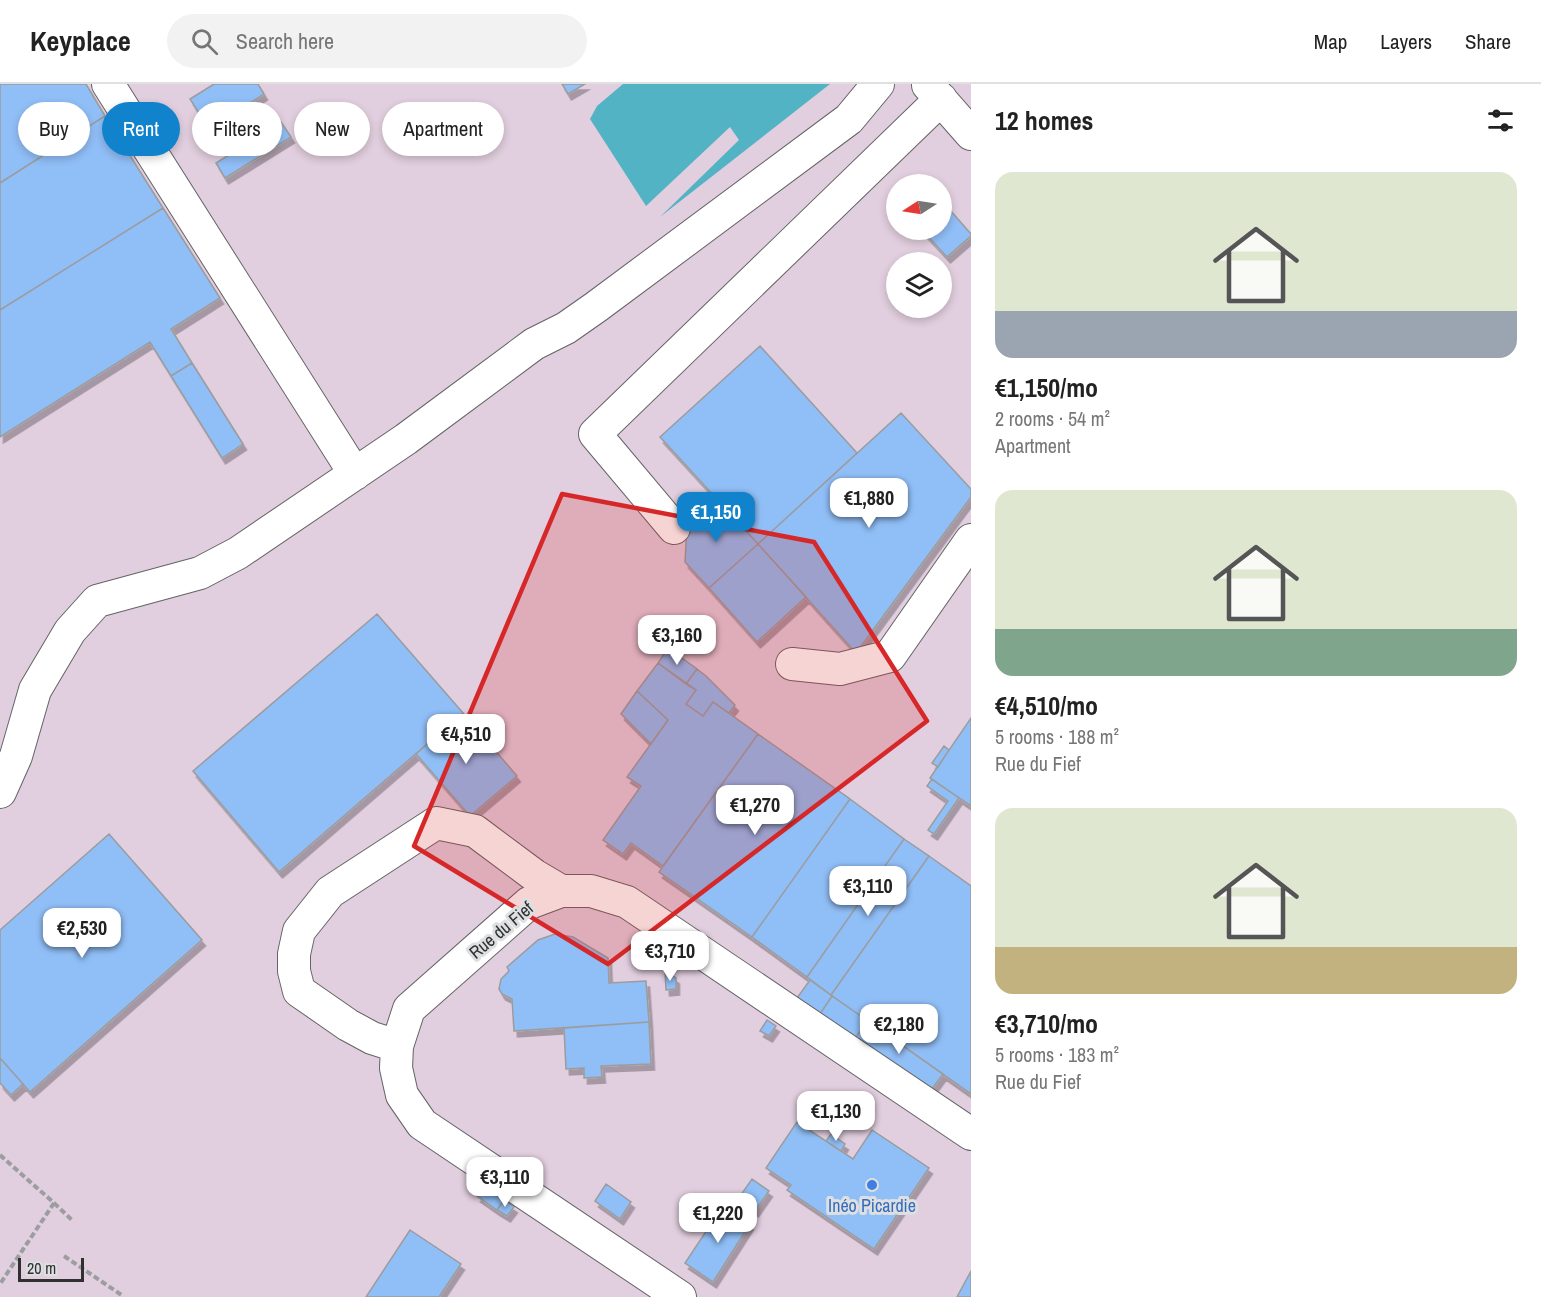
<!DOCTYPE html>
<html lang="en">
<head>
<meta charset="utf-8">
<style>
	:root { --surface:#fff; --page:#f2f2f2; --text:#222; --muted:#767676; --line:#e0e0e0; --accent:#1183cc }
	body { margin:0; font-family:"Archivo Narrow",sans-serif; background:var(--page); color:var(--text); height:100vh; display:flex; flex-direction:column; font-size:22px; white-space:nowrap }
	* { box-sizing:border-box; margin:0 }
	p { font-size:20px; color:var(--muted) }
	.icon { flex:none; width:33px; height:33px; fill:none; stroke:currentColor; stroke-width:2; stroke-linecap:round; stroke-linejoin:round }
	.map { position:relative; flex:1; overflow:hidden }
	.drawer { display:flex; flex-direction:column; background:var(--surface); width:570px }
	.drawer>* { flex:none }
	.hud { position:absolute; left:18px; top:18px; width:570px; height:54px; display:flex; gap:12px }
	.needle { width:39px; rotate:258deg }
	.controls { position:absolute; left:886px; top:90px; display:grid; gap:12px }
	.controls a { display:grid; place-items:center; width:66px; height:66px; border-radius:50%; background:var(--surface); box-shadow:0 3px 9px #0003; font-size:30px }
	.scale { position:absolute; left:18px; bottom:15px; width:66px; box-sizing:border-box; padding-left:6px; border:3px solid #303031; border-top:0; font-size:16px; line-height:21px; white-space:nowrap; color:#303031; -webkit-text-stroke:4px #dddfe0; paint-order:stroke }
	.price { position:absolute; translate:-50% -51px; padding:0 14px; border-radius:12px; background:#fff; color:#222; font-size:20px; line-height:39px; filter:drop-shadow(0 2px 3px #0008) }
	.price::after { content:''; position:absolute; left:50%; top:36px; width:18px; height:14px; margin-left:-9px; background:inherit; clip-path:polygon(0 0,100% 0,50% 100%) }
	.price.active { background:var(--accent); color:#fff }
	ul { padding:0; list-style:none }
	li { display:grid; align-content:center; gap:12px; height:318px; padding:0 24px }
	li span { display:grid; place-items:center; height:186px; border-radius:18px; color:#555 }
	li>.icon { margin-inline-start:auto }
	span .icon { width:108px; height:108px; fill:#fffc; stroke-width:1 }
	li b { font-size:26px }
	h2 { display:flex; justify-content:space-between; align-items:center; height:72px; padding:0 24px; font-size:26px }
	.chip { padding:0 21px; border-radius:27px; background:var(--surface); box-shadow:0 3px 9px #0003; font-size:21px; line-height:54px }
	.chip.active { background:var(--accent); color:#fff }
	header { display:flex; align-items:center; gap:36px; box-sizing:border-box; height:84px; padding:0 30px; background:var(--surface); border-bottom:2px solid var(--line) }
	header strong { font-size:28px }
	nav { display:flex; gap:33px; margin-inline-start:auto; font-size:21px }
	.search { width:420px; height:54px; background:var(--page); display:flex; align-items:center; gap:15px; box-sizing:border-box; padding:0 21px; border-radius:33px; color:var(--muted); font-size:22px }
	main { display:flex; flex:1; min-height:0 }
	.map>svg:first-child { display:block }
	.industrial { fill:#e1cede; fill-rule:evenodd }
	.water { fill:#52b3c5 }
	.building { fill:#90bef6; stroke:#9b9c9e; stroke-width:1.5; filter:url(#shadow) }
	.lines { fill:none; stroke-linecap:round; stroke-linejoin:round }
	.minor-casing { stroke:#636465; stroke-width:34 }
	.path { stroke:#9c9d9e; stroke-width:4; stroke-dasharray:6 3; stroke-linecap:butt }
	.minor { stroke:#fff; stroke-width:32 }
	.marked { fill:#d62828; fill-opacity:0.2; stroke:#d62828; stroke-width:4.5; stroke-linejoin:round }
	.shop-dot { fill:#3f7fe0; stroke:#dddfe0; stroke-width:2 }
	.labels { text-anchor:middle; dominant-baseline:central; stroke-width:6; stroke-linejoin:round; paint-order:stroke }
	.street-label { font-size:18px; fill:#303031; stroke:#dddfe0 }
	.shop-label { font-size:18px; fill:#366cbe; stroke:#dddfe0 }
</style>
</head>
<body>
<header>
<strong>Keyplace</strong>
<div class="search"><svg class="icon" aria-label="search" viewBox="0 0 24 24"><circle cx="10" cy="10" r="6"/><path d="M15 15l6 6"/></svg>Search here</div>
<nav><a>Map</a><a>Layers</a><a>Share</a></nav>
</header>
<main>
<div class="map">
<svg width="971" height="1213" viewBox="0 0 971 1213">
	<defs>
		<filter id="shadow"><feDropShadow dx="3.5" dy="6" stdDeviation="0" flood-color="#0004"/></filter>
	</defs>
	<rect width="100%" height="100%" fill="#dddfe0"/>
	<!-- industrial -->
	<path class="industrial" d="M0,0h971v1213h-971zM897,100h45v46h-45zM897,178h45v46h-45z"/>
	<!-- water -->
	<path class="water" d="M623,0h207l-170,133 79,-77 -9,-13 -84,79 -56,-87 7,-13z"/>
	<!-- building -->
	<path class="building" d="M0,0h86l19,32 -105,67z
		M214,0h44l6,10 -55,35 -19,-30z
		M562,0h23l-17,10z
		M105,32l58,92 -163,102v-127z
		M281,38l10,15 -66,41 -9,-15z
		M942,117l29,33v2l-24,21 -25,-27h20z
		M163,124l57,90 -49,31 21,34 -21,13 -21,-34 -150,95v-127z
		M760,262l97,107 -99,91 -98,-107z
		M192,279l51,81 -21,14 -51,-82z
		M901,329l70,76v8l-115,156 -98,-109z
		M715,414l43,46 -49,44 -24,-26 2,-38z
		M758,460l48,53 -49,45 -48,-54z
		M377,530l86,99 -184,159 -86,-101z
		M668,564l29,21 -11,15 -28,-21z
		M658,579l38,27 -10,14 17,12 10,-14 45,32 -95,132 -32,-23 -8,11 -20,-14 38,-54 -14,-9 41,-57 -31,-29z
		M697,585l9,7 29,29 -6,8 -16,-11 -10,14 -17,-12 10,-14 -10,-6z
		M637,607l31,29 -17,24 -30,-30z
		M463,629l54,63 -47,40 -54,-62z
		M971,634v88l-41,-28z
		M758,650l92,65 -98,138 -93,-65z
		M944,662l5,4 -11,17 -6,-4z
		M932,695l27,19 -25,36 -6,-4 20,-29 -21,-15z
		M850,715l54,40 -97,138 -55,-40z
		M109,750l93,106 -172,152 -30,-34v-128z
		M904,755l25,17 -98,139 -24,-18z
		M929,772l42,30v208l-140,-99z
		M555,850l18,3 35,21 1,25 37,-2 3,41 -135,9 -2,-32 -10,-5 -3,-5 2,-10 8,-8 -2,-4 31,-27z
		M665,887l11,7v11l-10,1z
		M810,896l22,16 -12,18 -23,-16z
		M832,912l36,25 -13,17 -35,-24z
		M767,936l9,6 -7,10 -9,-5z
		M868,937l75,53 -11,15 -77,-51z
		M649,938l2,42 -50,2 1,11 -18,1v-10l-18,1 -2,-41z
		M0,974l23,26 -12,11 -11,-12z
		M797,1038l56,37 19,-29 57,38 -55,81 -87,-59 4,-5 -25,-17z
		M831,1050l14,10 -4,7 -15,-10z
		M752,1095l17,12 -14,20 -17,-12z
		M606,1100l25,18 -11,17 -25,-18z
		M484,1103l20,13 -7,10 -20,-14z
		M504,1116l10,7 -7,9 -10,-6z
		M723,1122l27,18 -37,58 -28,-19z
		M410,1146l51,34 -22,33h-73z
		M971,1187v26h-14z"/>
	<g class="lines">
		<!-- minor casing -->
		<g class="minor-casing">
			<path id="minor" d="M108,0l247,390
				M928,1l43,49
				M674,444l-79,-94 346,-335
				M792,580l48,5 50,-13 81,-116
				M0,708l16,-36 19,-66 35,-59 27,-30 103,-28 38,-20 168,-114 128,-95 32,-16 30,-21 253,-188 29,-35
				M397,962l-25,-8 -24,-13 -49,-34 -5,-20v-17l5,-23 31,-39 106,-69 39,8 59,44 27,16
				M680,1213l-258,-173 -20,-29 -6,-27 1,-22 12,-37 120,-106 32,-12h30l36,11 344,232"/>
		</g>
		<!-- path -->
		<path class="path" d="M0,1071l54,48 -54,81
			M54,1119l19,18
			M64,1172l59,40"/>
		<!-- minor -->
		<use href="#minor" class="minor"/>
	</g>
	<!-- marked area -->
	<path class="marked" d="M562,410l252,48 113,179 -319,243 -194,-118z"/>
	<!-- markers -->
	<circle class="shop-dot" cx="872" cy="1101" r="6"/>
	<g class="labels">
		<!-- street labels -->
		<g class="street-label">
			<text transform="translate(501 846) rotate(-40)">Rue du Fief</text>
		</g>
		<!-- shop labels -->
		<g class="shop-label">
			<text x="872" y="1121">Inéo Picardie</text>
		</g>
	</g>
</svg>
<div class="controls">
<a><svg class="needle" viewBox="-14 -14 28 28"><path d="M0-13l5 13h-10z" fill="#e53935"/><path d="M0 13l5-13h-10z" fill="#767676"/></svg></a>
<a><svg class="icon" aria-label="layers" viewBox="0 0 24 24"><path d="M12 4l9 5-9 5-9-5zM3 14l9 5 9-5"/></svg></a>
</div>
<div class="scale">20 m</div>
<b class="price" style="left:869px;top:445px">€1,880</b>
<b class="price active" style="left:716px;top:459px">€1,150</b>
<b class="price" style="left:677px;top:582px">€3,160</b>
<b class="price" style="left:466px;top:681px">€4,510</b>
<b class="price" style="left:755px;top:752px">€1,270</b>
<b class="price" style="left:868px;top:833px">€3,110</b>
<b class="price" style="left:82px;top:875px">€2,530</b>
<b class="price" style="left:670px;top:898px">€3,710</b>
<b class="price" style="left:899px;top:971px">€2,180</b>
<b class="price" style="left:836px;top:1058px">€1,130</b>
<b class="price" style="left:505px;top:1124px">€3,110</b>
<b class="price" style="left:718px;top:1160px">€1,220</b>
<div class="hud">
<a class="chip">Buy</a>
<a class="chip active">Rent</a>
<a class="chip">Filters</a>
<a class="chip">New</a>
<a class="chip">Apartment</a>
</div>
</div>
<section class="drawer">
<h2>12 homes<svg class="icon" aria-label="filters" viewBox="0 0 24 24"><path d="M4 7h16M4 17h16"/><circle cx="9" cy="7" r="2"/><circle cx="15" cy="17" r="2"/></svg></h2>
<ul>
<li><span style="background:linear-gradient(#dfe7d0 75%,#9aa5b1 0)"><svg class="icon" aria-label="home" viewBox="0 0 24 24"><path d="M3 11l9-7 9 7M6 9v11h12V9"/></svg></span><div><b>€1,150/mo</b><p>2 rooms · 54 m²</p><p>Apartment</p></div></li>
<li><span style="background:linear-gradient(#dfe7d0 75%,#7fa58c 0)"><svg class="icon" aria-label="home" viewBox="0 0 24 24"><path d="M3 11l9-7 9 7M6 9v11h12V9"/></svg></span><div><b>€4,510/mo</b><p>5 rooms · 188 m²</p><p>Rue du Fief</p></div></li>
<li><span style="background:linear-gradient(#dfe7d0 75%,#c2b280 0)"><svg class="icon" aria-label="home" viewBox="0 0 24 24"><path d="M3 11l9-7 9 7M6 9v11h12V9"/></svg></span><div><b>€3,710/mo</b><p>5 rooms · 183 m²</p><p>Rue du Fief</p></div></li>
</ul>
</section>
</main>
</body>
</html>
